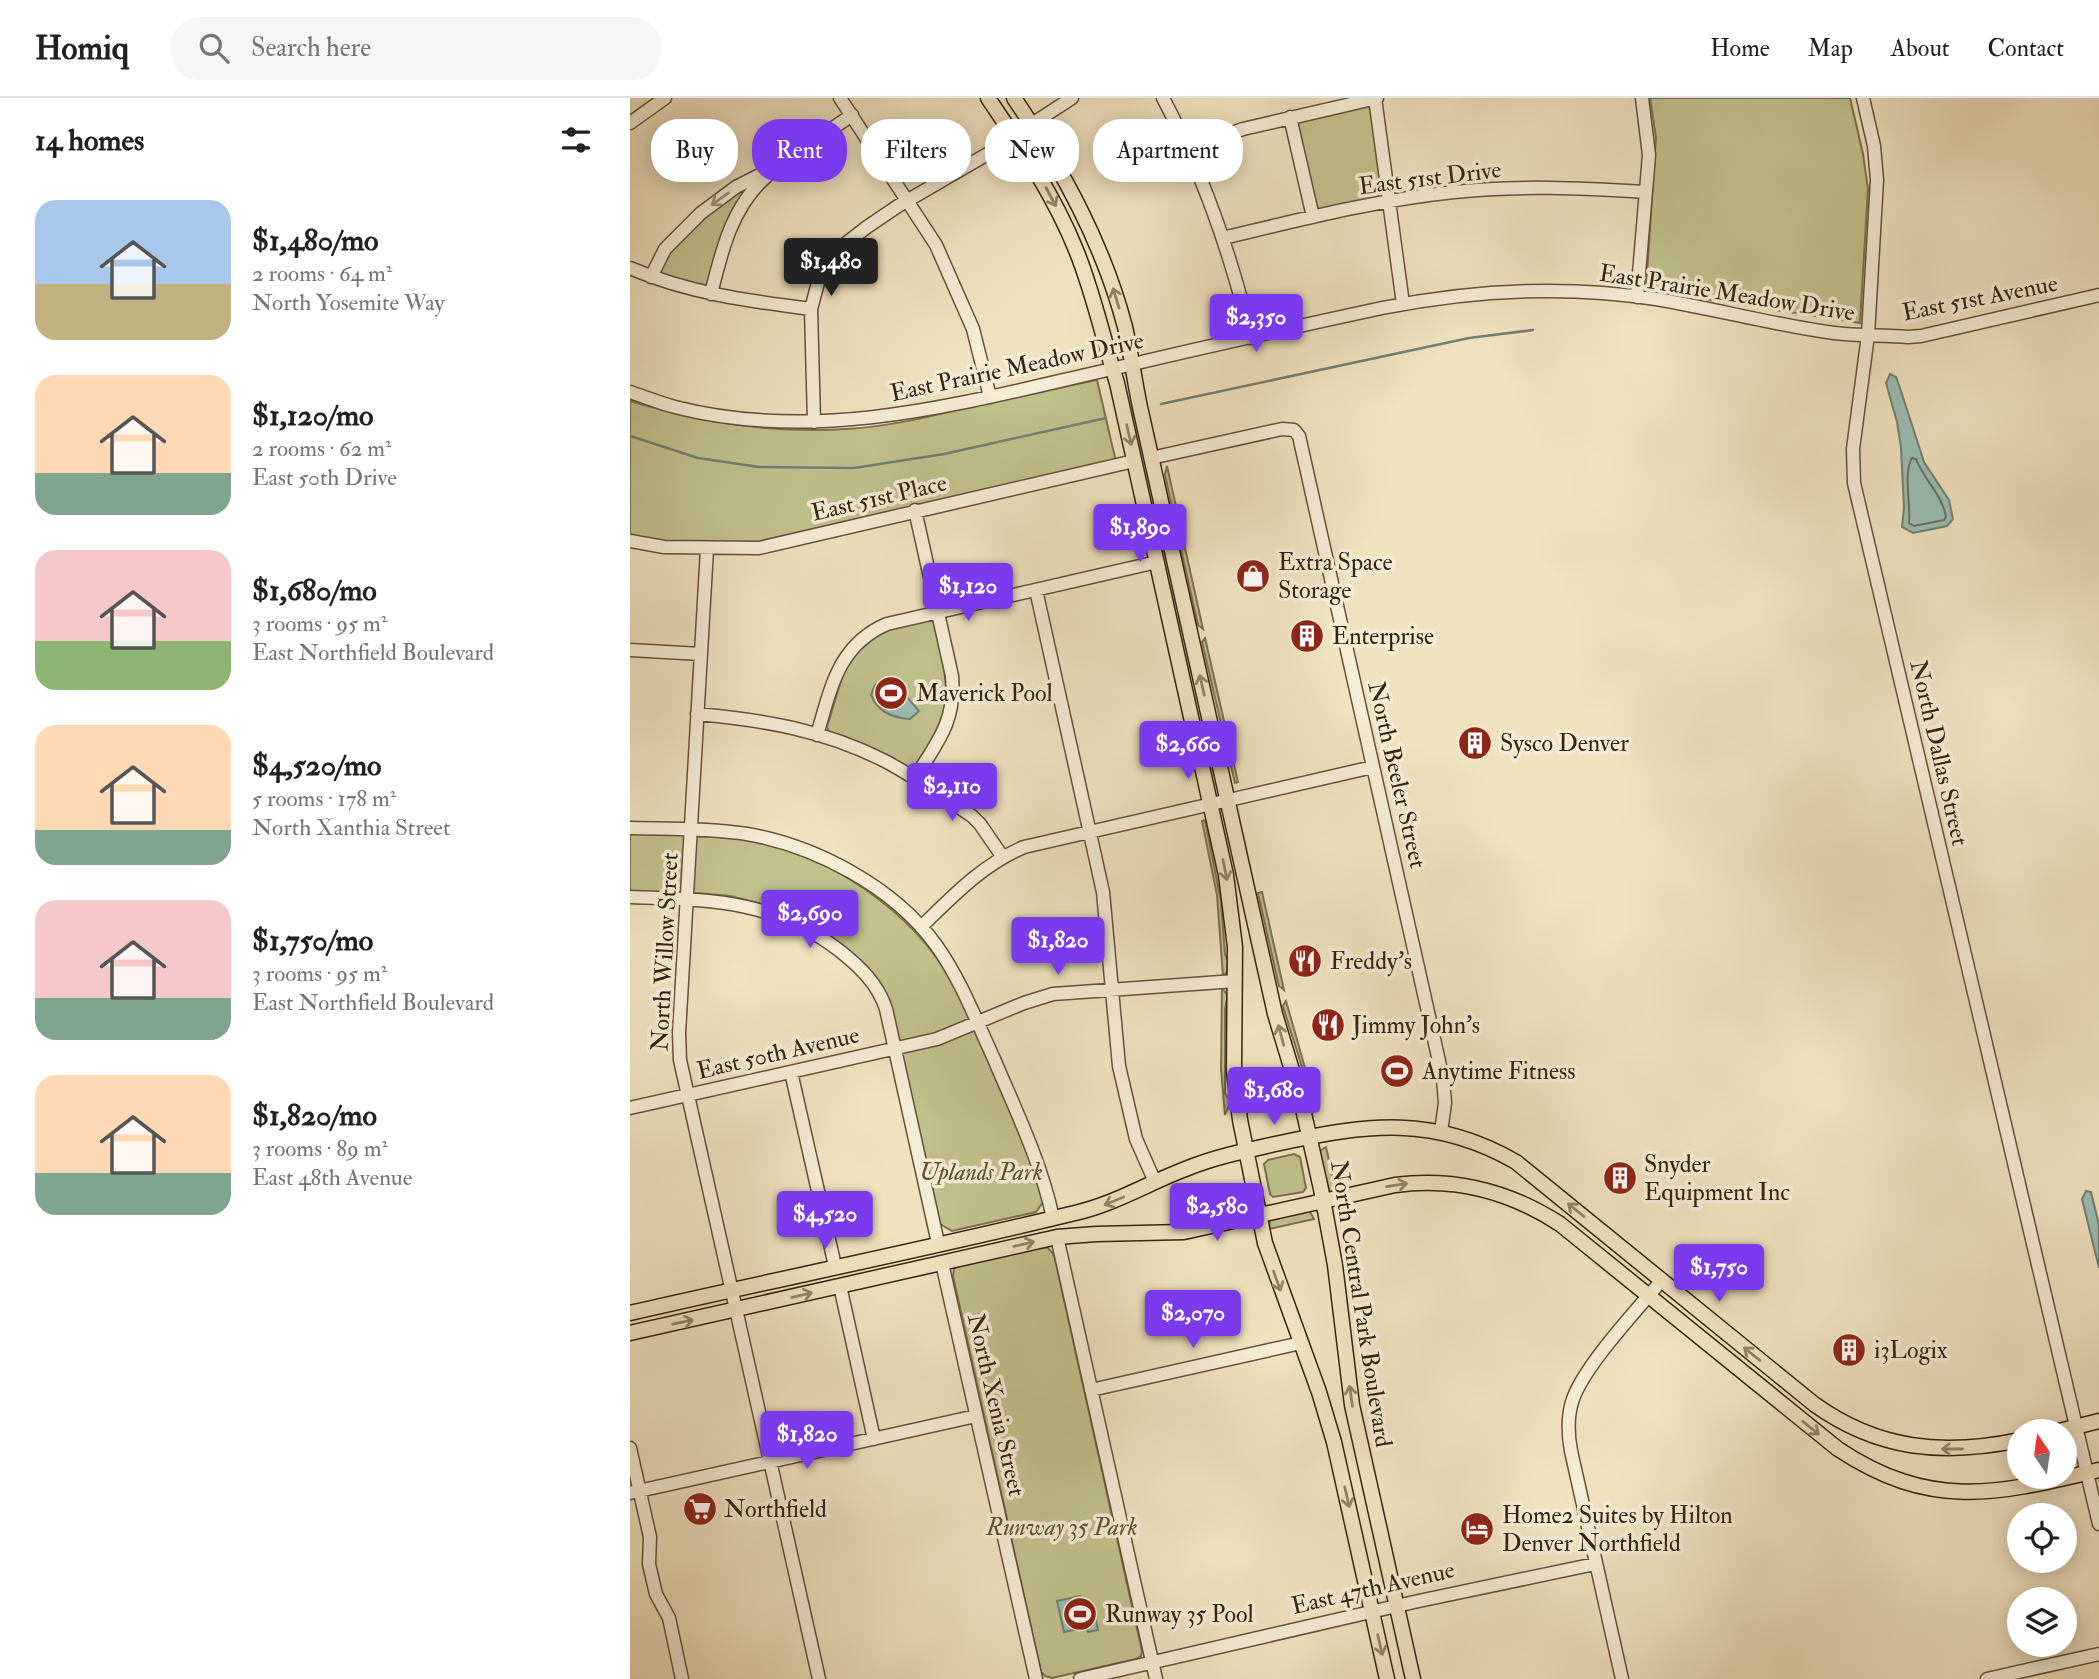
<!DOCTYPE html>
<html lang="en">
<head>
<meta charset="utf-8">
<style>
	:root { --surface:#fff; --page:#f6f6f6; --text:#202124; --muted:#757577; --line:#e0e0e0; --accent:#7c3aed }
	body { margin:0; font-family:"IM FELL Double Pica",serif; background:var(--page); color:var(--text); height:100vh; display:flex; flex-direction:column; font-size:26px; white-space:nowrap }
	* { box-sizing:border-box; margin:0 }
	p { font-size:23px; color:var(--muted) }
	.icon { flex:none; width:38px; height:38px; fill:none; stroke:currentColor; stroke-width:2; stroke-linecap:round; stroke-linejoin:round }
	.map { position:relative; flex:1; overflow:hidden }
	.sheet { display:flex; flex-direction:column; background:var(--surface); width:630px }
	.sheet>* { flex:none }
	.banner { position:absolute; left:21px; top:21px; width:665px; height:63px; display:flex; gap:14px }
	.needle { width:46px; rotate:347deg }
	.controls { position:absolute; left:1377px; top:1321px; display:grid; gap:14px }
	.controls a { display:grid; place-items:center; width:70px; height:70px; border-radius:50%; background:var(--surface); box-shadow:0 4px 18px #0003; font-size:35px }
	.price { position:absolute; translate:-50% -60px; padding:0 16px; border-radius:7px; background:var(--accent); color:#fff; font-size:23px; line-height:46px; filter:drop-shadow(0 2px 4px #0008) }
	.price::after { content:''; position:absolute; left:50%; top:42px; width:21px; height:16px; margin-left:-10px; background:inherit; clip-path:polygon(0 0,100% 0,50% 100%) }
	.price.selected { background:#222; color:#fff }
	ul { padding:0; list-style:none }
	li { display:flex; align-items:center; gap:21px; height:175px; padding:0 35px }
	li span { display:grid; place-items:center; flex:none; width:196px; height:140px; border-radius:21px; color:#555 }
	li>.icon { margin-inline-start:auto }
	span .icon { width:84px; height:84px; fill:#fffc; stroke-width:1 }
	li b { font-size:30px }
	h2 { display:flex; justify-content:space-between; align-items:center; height:84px; padding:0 35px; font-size:30px }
	.chip { padding:0 24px; border-radius:28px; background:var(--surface); box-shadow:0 4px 18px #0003; font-size:24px; line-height:63px }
	.chip.selected { background:var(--accent); color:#fff }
	header { display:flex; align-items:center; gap:42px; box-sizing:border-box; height:98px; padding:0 35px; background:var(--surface); border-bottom:2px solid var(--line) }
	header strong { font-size:33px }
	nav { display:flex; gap:38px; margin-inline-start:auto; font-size:24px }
	.search { width:490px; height:63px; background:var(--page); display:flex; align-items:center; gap:18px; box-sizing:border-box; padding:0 24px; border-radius:28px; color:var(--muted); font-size:26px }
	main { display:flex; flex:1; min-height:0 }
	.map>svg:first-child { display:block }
	.green { fill:#c0c18d; stroke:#7c714e; stroke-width:2 }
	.water { fill:#9abdb5; stroke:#727f73; stroke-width:2 }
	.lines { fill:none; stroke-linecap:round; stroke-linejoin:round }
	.shore { stroke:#686f62; stroke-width:2 }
	.stream { stroke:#727f73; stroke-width:2.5 }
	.minor-casing { stroke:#65513b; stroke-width:15 }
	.major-casing { stroke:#37210f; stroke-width:17 }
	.minor { stroke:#f5ecd5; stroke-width:12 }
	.major { stroke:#f0e2bf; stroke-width:14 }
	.oneway { stroke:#948267 }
	.oneway2 { stroke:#a0917c }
	.labels { text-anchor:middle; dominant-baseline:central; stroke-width:7; stroke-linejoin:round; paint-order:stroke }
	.street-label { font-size:24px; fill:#37210f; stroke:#f5ecd5 }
	.poi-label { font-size:24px; fill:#37210f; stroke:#f5ecd5; text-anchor:start }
	.park-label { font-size:24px; font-style:italic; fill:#605135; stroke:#f5ecd5 }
</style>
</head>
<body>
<header>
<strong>Homiq</strong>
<div class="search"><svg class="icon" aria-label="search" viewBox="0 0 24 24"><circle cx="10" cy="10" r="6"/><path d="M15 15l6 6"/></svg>Search here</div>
<nav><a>Home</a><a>Map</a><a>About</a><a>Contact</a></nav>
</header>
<main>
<section class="sheet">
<h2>14 homes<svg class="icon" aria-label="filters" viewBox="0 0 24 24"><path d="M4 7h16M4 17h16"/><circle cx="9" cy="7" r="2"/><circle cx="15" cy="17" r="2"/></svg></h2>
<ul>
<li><span style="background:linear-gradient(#a9c7e8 60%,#c2b280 0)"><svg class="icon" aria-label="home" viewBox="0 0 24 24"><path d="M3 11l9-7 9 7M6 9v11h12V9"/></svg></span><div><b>$1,480/mo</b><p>2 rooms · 64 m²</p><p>North Yosemite Way</p></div></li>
<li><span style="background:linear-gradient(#ffd9b3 70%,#7fa58c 0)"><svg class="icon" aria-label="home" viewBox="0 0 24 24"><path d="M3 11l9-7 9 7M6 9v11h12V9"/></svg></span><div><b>$1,120/mo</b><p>2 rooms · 62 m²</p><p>East 50th Drive</p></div></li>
<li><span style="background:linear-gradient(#f6c9c9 65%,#8fb573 0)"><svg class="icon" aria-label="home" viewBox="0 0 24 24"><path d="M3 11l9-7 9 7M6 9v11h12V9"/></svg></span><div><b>$1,680/mo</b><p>3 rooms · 95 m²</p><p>East Northfield Boulevard</p></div></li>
<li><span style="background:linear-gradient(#ffd9b3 75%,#7fa58c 0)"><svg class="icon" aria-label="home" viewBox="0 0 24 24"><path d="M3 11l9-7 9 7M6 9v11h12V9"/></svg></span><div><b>$4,520/mo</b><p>5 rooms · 178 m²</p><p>North Xanthia Street</p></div></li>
<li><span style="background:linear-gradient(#f6c9c9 70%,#7fa58c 0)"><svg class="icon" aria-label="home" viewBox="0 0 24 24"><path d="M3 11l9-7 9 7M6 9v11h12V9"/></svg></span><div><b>$1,750/mo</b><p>3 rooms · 95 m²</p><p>East Northfield Boulevard</p></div></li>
<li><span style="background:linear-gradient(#ffd9b3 70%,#7fa58c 0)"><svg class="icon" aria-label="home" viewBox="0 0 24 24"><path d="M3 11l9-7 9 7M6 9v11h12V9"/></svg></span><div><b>$1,820/mo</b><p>3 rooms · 89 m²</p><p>East 48th Avenue</p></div></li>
</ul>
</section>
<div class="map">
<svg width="1469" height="1581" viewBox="0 0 1469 1581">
	<rect width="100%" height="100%" fill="#f0e2bf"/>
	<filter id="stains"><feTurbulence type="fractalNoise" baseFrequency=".00286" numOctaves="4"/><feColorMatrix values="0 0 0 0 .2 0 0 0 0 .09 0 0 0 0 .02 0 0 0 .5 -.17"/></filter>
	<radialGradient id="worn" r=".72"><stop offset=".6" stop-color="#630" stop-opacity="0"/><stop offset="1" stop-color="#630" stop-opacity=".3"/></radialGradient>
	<!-- green -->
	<path class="green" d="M1020,0h200l13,56 5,35 -8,134 -214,-33 10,-152z
		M743,3l11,95 -71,16 -20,-93z
		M149,67l-41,49 -27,80 -60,-17 50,-64z
		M467,282l19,82 -360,83 -47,1 -79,-8v-137c70,21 142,33 216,28 39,-2 77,-11 115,-20 46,-10 91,-20 136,-29z
		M537,368l18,81 -4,1 -16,-73z
		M555,450l18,81 -5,-4 -17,-76z
		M297,521l7,3c8,37 20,72 4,109 -6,13 -17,25 -24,37l-6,1 -78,-35 -3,-7 16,-53 8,-16 26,-25z
		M575,540l33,144 -3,1 -33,-141z
		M575,722l16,81 4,53 3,7 -1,11 -4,4 -6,-81 -15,-74z
		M46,735c23,2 47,2 69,5 83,15 170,74 210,149 14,26 25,55 37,82 19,44 40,87 51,133l-7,10 -84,19 -12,-7 -52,-224 -25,-36 -37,-30 -32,-18 -36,-13 -28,-7 -33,-3 -67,-1v-58z
		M632,794l22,98 -5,-4 -21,-93z
		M592,890l6,8 -3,12v85l5,9 -5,13 -4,-46z
		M656,903l31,109 -8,-6c3,-14 -20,-75 -26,-98z
		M696,1049l10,46h-8l-10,-41z
		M664,1056l6,3 6,31 -3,4 -30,5 -3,-3 -6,-30 4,-4z
		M679,1112l5,9 -45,10 1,-10z
		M409,1148l9,2 6,7 88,396 -1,5 -5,3 -84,19 -7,-2 -4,-4 -88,-396 1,-7 6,-5z"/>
	<!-- water -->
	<path class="water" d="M1260,276l6,3 3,8 25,77 25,38 4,19 -6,7 -34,7 -11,-6 2,-19 -3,-60 -4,-26 -11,-39z
		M250,584l9,1 -1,15 12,-9 19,22 -9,8c-18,-1 -32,-7 -39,-24l4,-10z
		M1456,1093l5,1 8,33v43l-17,-69z
		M450,1498l3,16 11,-2 4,20 -10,2 -2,-5 -22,5 -7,-31z"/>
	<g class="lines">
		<!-- shore -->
		<path class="shore" d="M1282,360l4,1c8,21 26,35 30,58l-2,3 -30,6 -5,-3c2,-18 -6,-51 3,-65z"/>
		<!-- stream -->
		<path class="stream" d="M531,306l308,-66 64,-8
			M0,338l68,22 61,9 95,1 90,-14 162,-36"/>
		<!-- minor casing -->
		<g class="minor-casing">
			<path id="minor" d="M210,0l96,147 37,84 17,68
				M533,0c40,76 68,156 88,240
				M745,0l28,206
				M1233,0l11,48 3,34 -9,155 -15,114 1,34 245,1041
				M660,19l23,100
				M0,25l35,-25
				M402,26l40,-26
				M560,50l53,-19 134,-31
				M593,140c76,-18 153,-38 231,-46 64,-7 127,-4 192,0
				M0,170c58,25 118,33 181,41
				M21,179l14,-28 36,-36 35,-26 43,-22 73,-50
				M81,196c10,-41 21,-88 55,-117
				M1007,199l12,-142 -7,-57
				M0,294c15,5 30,11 45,15 144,37 288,-4 428,-36 93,-22 186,-43 279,-63 90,-18 183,-23 274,-9 60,10 118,26 178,34 24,3 49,2 74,4l13,-1 178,-41
				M184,324l-3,-113 9,-34 20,-27 27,-21 31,-21 117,-68
				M521,360l131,-29 12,1 5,6 144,643 2,24 -4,29
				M285,412l37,166c4,45 -14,65 -37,102
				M0,443l34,6 95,1 375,-87
				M77,451l-28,484 1,27 139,619
				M406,492l67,302 16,174 17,73 19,43
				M0,552l71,4
				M67,616c67,6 127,16 188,47 30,16 58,36 87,55l8,8 22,32
				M187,637c14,-47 21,-90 70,-111l270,-62
				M0,730c38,1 79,0 117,6 69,12 147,53 189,111 25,35 40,75 58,114 22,52 47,103 59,159
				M0,799c81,3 142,2 210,54 20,16 38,33 46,58l52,234
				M291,829c32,-31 61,-62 103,-80l349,-80
				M161,974l44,194
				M0,1010l307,-69 87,-36 29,-9 182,-13
				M427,1139l99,442
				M312,1165l94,416
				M210,1188l34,153
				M461,1292l210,-47
				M0,1350l20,89 -1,27 7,30 13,24 13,61
				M0,1395l346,-77
				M450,1581l334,-77 181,-38
				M992,1581l-51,-228c-3,-16 -4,-32 1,-49 10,-34 65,-92 90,-122
				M1357,1581l112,-25"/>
		</g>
		<!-- major casing -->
		<g class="major-casing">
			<path id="major" d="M358,0c33,49 66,97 88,152 18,44 27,89 41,133l109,492 9,72 -1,124 6,49 25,123 54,149 15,50 53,237
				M384,0c48,71 89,145 111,229 7,30 10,60 17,89l133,598 26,86 20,89 14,76 17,140 61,274
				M0,1215c148,-34 297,-64 445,-100 40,-9 75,-31 113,-45 30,-12 61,-18 92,-25 87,-19 155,-28 236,19l298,242c64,46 129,52 206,36
				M0,1235l427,-96 39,-3 88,-2 211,-47c61,-8 114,6 165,39l278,225c94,62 159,45 261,21
				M1425,1334l44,-11"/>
		</g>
		<!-- minor -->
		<use href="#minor" class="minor"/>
		<!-- major -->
		<use href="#major" class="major"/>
	</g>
	<!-- one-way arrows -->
	<defs><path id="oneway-shaft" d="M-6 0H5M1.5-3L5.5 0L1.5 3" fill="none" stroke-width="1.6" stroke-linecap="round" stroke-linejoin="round" transform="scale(1.75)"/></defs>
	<g class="oneway">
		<use href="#oneway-shaft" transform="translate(421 99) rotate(62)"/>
		<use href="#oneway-shaft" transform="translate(486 200) rotate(-107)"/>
		<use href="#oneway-shaft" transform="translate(499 337) rotate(77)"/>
		<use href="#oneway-shaft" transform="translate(572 587) rotate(-103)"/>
		<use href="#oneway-shaft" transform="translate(595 772) rotate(79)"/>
		<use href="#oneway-shaft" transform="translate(651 937) rotate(-105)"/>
		<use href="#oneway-shaft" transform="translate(767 1087) rotate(-9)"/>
		<use href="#oneway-shaft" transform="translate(484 1103) rotate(158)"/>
		<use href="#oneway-shaft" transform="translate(946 1112) rotate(-141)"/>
		<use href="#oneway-shaft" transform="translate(394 1146) rotate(-13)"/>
		<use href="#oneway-shaft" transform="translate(647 1183) rotate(70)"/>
		<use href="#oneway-shaft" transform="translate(172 1197) rotate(-13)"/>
		<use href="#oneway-shaft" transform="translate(53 1224) rotate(-12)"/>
		<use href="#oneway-shaft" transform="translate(1122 1256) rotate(-141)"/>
		<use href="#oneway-shaft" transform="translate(721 1298) rotate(-98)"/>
		<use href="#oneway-shaft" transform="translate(1181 1330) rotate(39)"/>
		<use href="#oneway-shaft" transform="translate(1322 1351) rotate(-180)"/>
		<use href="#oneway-shaft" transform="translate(717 1399) rotate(77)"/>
		<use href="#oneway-shaft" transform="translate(750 1547) rotate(77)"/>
	</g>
	<use class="oneway2" href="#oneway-shaft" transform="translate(90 101) rotate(144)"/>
	<!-- icons -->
	<defs>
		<g id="shop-disc" transform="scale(1.75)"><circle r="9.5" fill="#8f2418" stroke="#f5ecd5"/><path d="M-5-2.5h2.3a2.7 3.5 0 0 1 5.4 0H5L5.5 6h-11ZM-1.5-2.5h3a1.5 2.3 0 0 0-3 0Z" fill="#fff"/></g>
		<g id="building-disc" transform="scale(1.75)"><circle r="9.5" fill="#8f2418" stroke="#f5ecd5"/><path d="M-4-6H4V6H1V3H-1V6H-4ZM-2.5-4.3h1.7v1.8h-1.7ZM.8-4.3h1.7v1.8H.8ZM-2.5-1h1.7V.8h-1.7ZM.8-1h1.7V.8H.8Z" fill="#fff"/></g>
		<g id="stadium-disc" transform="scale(1.75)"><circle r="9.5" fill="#8f2418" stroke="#f5ecd5"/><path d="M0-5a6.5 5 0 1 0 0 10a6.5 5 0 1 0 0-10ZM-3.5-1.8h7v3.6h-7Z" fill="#fff"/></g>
		<g id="restaurant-disc" transform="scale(1.75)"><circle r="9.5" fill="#8f2418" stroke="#f5ecd5"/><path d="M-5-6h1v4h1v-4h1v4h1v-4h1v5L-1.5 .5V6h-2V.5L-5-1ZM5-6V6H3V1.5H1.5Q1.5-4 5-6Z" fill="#fff"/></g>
		<g id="supermarket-disc" transform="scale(1.75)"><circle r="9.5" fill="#8f2418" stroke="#f5ecd5"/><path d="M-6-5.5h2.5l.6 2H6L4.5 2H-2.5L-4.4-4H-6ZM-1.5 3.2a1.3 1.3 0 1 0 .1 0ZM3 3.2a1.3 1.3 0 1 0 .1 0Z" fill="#fff"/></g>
		<g id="hotel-disc" transform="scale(1.75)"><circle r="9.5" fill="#8f2418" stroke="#f5ecd5"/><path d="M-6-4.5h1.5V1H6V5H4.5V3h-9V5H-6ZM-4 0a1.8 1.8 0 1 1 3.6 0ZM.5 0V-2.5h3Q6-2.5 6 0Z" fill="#fff"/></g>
	</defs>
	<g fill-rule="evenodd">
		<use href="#shop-disc" x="623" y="478"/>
		<use href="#building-disc" x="677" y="538"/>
		<use href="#stadium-disc" x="261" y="595"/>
		<use href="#building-disc" x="845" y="645"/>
		<use href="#restaurant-disc" x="675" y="863"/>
		<use href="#restaurant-disc" x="698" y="927"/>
		<use href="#stadium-disc" x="767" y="973"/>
		<use href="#building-disc" x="990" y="1080"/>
		<use href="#building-disc" x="1219" y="1252"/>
		<use href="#supermarket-disc" x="70" y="1411"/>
		<use href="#hotel-disc" x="847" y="1431"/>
		<use href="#stadium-disc" x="450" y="1516"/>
	</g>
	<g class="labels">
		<!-- street labels -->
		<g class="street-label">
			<text transform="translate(800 80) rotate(-7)">East 51st Drive</text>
			<text transform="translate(1097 195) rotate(9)">East Prairie Meadow Drive</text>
			<text transform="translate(1350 200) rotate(-11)">East 51st Avenue</text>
			<text transform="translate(387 269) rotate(-12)">East Prairie Meadow Drive</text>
			<text transform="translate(249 400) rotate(-13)">East 51st Place</text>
			<text transform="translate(1309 655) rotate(77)">North Dallas Street</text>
			<text transform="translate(767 677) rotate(77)">North Beeler Street</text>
			<text transform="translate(35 854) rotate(-87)">North Willow Street</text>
			<text transform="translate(148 955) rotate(-13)">East 50th Avenue</text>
			<text transform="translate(731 1206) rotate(81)">North Central Park Boulevard</text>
			<text transform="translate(366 1307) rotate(77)">North Xenia Street</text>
			<text transform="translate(743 1490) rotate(-13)">East 47th Avenue</text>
		</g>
		<!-- poi labels -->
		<g class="poi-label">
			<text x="648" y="464">Extra Space<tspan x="648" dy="28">Storage</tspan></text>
			<text x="702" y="538">Enterprise</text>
			<text x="286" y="595">Maverick Pool</text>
			<text x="870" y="645">Sysco Denver</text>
			<text x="700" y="863">Freddy's</text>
			<text x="722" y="927">Jimmy John's</text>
			<text x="792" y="973">Anytime Fitness</text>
			<text x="1014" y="1066">Snyder<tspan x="1014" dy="28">Equipment Inc</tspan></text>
			<text x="1244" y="1252">i3Logix</text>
			<text x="94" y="1411">Northfield</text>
			<text x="872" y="1417">Home2 Suites by Hilton<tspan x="872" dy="28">Denver Northfield</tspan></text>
			<text x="475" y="1516">Runway 35 Pool</text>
		</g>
		<!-- park labels -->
		<g class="park-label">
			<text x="351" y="1074">Uplands Park</text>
			<text x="432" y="1429">Runway 35 Park</text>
		</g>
	</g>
	<rect width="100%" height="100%" filter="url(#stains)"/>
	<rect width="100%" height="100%" fill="url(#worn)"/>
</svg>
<div class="controls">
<a><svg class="needle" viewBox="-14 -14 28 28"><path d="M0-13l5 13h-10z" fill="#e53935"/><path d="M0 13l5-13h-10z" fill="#757577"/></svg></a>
<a><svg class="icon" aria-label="locate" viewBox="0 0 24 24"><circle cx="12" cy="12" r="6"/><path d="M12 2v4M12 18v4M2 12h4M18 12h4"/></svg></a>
<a><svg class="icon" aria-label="layers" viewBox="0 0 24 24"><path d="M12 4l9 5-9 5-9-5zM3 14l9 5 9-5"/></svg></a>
</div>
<b class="price selected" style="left:201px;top:200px">$1,480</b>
<b class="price" style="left:626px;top:256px">$2,350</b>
<b class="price" style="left:510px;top:466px">$1,890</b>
<b class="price" style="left:338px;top:525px">$1,120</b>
<b class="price" style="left:558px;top:683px">$2,660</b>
<b class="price" style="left:322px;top:725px">$2,110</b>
<b class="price" style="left:180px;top:852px">$2,690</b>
<b class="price" style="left:428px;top:879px">$1,820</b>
<b class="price" style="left:644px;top:1029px">$1,680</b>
<b class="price" style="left:587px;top:1145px">$2,580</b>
<b class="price" style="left:195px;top:1153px">$4,520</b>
<b class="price" style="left:1089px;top:1206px">$1,750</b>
<b class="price" style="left:563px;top:1252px">$2,070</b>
<b class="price" style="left:177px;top:1373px">$1,820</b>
<div class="banner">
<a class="chip">Buy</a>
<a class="chip selected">Rent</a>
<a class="chip">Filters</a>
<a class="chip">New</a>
<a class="chip">Apartment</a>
</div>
</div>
</main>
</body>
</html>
